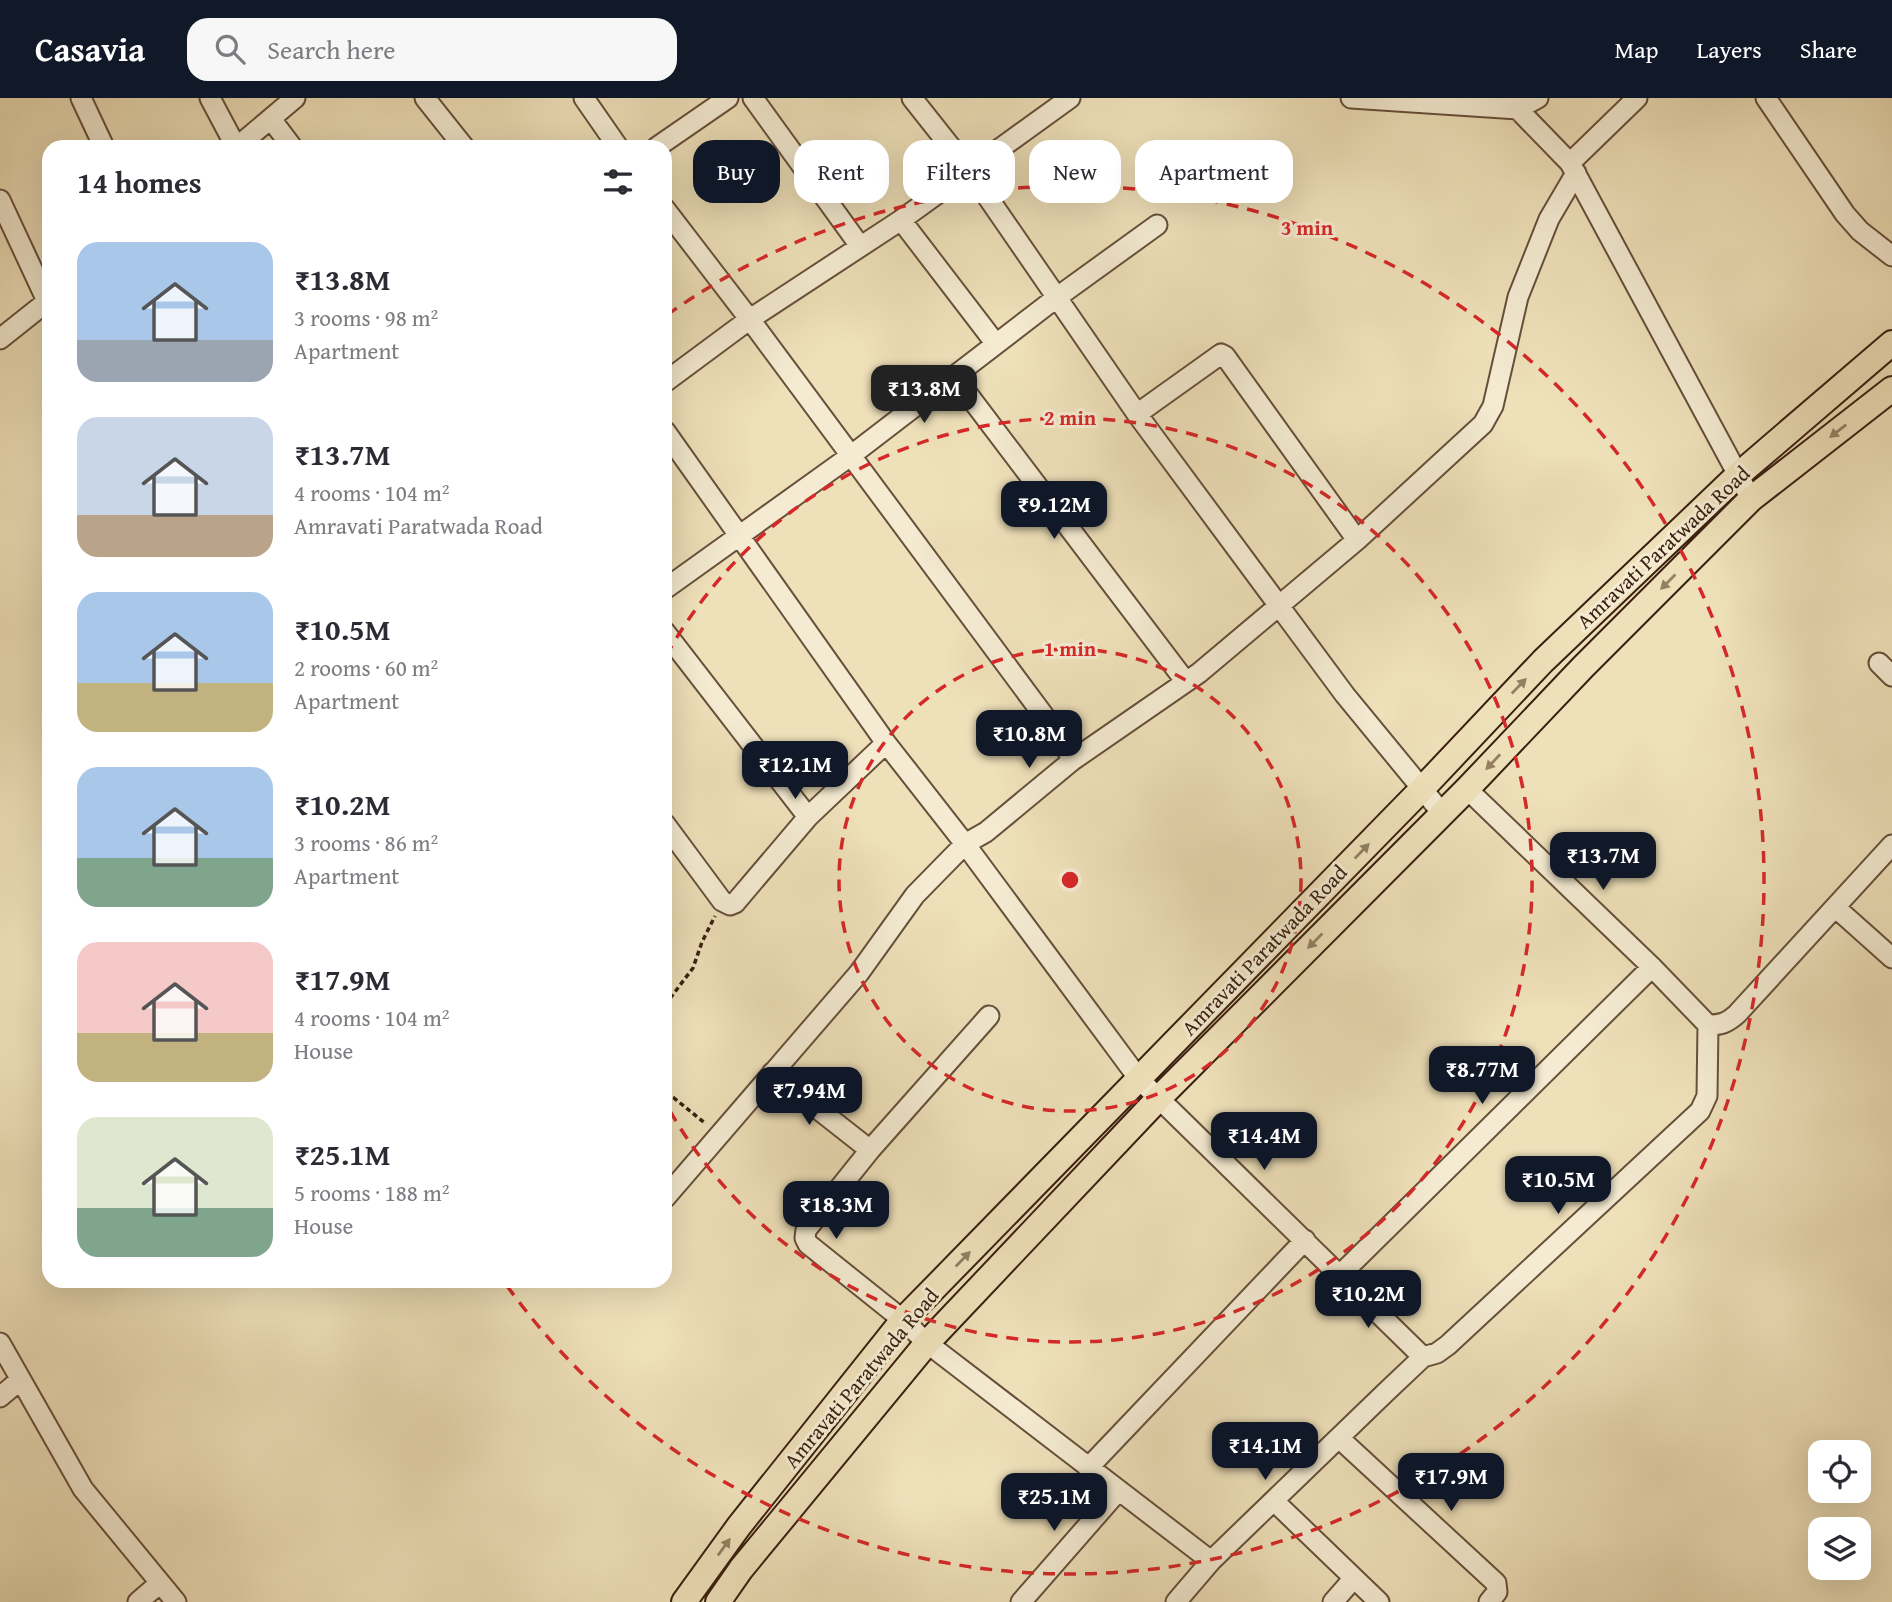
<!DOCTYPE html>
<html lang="en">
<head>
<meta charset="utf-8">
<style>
	:root { --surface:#fff; --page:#f7f7f7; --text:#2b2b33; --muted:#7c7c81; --accent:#111827 }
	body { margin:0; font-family:"Gentium Book Plus",serif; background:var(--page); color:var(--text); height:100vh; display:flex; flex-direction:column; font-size:26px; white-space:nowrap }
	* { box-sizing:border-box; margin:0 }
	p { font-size:23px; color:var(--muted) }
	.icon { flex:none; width:38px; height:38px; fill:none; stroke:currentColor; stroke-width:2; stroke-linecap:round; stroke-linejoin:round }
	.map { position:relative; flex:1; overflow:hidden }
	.sheet { position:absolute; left:42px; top:42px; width:630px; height:1148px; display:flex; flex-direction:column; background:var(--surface); border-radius:21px; box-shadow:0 7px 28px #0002 }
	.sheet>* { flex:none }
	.banner { position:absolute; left:693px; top:42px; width:665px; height:63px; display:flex; gap:14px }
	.buttons { position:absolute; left:1808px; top:1342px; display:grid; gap:14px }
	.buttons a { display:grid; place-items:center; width:63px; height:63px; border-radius:14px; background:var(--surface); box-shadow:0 7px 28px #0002; font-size:35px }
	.price { position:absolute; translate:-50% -60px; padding:0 16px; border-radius:14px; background:var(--accent); color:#fff; font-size:23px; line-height:46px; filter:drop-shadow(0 2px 4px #0008) }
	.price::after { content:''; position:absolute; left:50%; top:42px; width:21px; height:16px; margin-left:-10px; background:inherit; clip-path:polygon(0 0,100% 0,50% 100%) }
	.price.current { background:#222; color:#fff }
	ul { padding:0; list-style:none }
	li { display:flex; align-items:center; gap:21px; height:175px; padding:0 35px }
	li span { display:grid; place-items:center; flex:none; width:196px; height:140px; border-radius:21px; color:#555 }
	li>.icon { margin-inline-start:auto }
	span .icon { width:84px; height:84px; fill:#fffc; stroke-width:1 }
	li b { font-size:30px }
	h2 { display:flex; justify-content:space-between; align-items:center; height:84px; padding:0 35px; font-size:30px }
	.pill { padding:0 24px; border-radius:21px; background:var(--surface); box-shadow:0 7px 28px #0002; font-size:24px; line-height:63px }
	.pill.current { background:var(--accent); color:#fff }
	header { display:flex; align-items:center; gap:42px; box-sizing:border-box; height:98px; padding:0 35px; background:var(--accent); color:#fff }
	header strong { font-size:33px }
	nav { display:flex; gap:38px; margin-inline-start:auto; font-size:24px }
	.search { width:490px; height:63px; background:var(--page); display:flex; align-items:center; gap:18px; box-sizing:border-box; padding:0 24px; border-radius:21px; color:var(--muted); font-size:26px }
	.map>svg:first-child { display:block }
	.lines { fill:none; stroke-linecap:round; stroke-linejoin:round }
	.minor-casing { stroke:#674f3a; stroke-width:23 }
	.major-casing { stroke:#3a1f10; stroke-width:28 }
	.path { stroke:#3a1f10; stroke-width:3.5; stroke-dasharray:5 3.5; stroke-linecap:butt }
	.minor { stroke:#f4ebd2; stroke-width:19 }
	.major { stroke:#eee0b9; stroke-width:24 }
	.oneway { fill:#948064 }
	.ring { fill:none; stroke:#d62828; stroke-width:3.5; stroke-dasharray:12 9 }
	.labels { text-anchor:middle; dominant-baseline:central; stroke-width:6; stroke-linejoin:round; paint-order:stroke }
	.street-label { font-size:21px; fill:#3a1f10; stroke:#f4ebd2 }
	.centre { fill:#d62828; stroke:#f4ebd2; stroke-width:3.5 }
	.ring-label { font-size:21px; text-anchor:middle; font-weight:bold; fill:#d62828; stroke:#f4ebd2; stroke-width:6; stroke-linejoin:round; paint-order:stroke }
</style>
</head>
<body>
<header>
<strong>Casavia</strong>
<div class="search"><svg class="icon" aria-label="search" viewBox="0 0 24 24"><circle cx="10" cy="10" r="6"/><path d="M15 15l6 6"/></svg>Search here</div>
<nav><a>Map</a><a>Layers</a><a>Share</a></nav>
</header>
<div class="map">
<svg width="1892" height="1504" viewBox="0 0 1892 1504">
	<rect width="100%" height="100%" fill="#eee0b9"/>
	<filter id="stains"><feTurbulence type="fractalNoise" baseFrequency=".00286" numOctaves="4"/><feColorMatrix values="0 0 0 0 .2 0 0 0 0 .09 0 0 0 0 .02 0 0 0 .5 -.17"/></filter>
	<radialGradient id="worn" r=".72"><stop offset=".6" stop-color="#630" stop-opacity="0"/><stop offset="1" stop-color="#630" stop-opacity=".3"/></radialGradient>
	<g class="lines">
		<!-- minor casing -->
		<g class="minor-casing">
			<path id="minor" d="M81,0l23,49
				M210,0l26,49
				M425,0l39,49
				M584,0l34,49
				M753,0l107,148
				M912,0l57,72 168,244 208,281 97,118
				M1351,0l167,11 20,-11
				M1507,0l63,65 181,336
				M1766,0l79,116 15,17 32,25
				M271,21l21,28
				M237,49l58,-49
				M657,49l71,-49
				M1570,65l67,-65
				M0,102l47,101
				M665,111l92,120 299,403 17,28
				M901,122l95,124
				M0,241l49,-39
				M954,278l232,306
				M665,284l85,-63 151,-99 169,-122
				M1137,316l84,-60 4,2 132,184
				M665,333l221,312 79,101 174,235 284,278
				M665,491l184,-132 207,-159 101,-73
				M665,534l143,185
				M1879,565l13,13
				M665,726l57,77 8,4 5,-2 73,-86 78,-74
				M1835,809l57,51
				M989,918l-119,134 -64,80 -1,8 3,6 95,76 24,23 284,218
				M1708,927c13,0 19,-2 29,-11l155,-169
				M772,975l98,77
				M665,1100l194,-225 56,-78 50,-51 21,-12 87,-72 126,-87 158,-133 126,-116 10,-18 25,-109 31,-78 27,-46
				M1340,1177l312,-308
				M0,1245l83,146 93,113
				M0,1299l20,-17
				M1339,1340l157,145 1,9 -8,10
				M1088,1370l217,-228
				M1274,1403l105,101
				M138,1504l22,-19
				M1021,1504l97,-111
				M1176,1504l35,-41 175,-169 37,-35 14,-4 11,-8 252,-234 7,-15 1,-71 -56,-58 -185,-178
				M1333,1504l21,-24"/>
		</g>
		<!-- major casing -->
		<g class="major-casing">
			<path id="major" d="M684,1504l55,-76 164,-206 518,-530 122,-129 194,-185 155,-133
				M718,1504l23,-33 186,-226 232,-245 308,-309 116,-122 168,-168 141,-110"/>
		</g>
		<!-- path -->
		<path class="path" d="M665,907l28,-37 9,-26 13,-26
			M665,997l9,3 32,26"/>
		<!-- minor -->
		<use href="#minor" class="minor"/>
		<!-- major -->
		<use href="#major" class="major"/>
	</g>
	<!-- one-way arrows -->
	<defs><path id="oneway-solid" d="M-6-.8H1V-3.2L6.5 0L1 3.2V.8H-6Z" transform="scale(1.75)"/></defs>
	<g class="oneway">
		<use href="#oneway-solid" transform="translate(1838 333) rotate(142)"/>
		<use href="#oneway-solid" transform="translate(1668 484) rotate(135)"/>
		<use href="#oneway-solid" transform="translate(1519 588) rotate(-46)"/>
		<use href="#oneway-solid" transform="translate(1493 664) rotate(133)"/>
		<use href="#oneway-solid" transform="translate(1362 753) rotate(-46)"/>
		<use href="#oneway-solid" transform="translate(1315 843) rotate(135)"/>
		<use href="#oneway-solid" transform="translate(963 1161) rotate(-46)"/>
		<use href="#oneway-solid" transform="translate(724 1449) rotate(-54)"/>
	</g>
	<!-- distance rings -->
	<g class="ring">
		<circle cx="1070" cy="782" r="231"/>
		<path d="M666 558A462 462 0 1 1 666 1006"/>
		<path d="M667 217A694 694 0 1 1 505 1185"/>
	</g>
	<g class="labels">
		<!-- street labels -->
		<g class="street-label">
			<text transform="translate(1663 449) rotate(-43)">Amravati Paratwada Road</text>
			<text transform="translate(1264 852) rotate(-46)">Amravati Paratwada Road</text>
			<text transform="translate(861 1280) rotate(-50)">Amravati Paratwada Road</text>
		</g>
	</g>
	<circle cx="1070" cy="782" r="10" class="centre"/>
	<g class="ring-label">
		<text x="1307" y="137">3 min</text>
		<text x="1070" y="327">2 min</text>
		<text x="1070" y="558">1 min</text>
	</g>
	<rect width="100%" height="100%" filter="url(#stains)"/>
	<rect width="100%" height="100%" fill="url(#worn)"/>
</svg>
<div class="buttons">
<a><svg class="icon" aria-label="locate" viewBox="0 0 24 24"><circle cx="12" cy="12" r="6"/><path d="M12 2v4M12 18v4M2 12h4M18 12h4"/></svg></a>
<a><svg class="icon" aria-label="layers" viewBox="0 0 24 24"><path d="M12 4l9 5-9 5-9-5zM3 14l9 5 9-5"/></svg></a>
</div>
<b class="price current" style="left:924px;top:327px">₹13.8M</b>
<b class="price" style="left:1054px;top:443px">₹9.12M</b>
<b class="price" style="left:1029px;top:672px">₹10.8M</b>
<b class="price" style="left:795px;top:703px">₹12.1M</b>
<b class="price" style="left:1603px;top:794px">₹13.7M</b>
<b class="price" style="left:1482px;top:1008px">₹8.77M</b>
<b class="price" style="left:809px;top:1029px">₹7.94M</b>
<b class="price" style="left:1264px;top:1074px">₹14.4M</b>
<b class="price" style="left:1558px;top:1118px">₹10.5M</b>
<b class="price" style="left:836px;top:1143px">₹18.3M</b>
<b class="price" style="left:1368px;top:1232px">₹10.2M</b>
<b class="price" style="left:1265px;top:1384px">₹14.1M</b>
<b class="price" style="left:1451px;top:1415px">₹17.9M</b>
<b class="price" style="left:1054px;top:1435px">₹25.1M</b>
<div class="banner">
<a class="pill current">Buy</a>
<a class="pill">Rent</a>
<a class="pill">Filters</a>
<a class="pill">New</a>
<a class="pill">Apartment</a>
</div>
<section class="sheet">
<h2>14 homes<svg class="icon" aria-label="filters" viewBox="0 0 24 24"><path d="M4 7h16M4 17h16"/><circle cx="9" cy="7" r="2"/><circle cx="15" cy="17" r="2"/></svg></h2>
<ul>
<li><span style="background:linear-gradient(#a9c7e8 70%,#9aa5b1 0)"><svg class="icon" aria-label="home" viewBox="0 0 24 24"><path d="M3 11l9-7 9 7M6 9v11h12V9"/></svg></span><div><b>₹13.8M</b><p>3 rooms · 98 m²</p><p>Apartment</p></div></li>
<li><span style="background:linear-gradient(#c9d6e8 70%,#b9a48a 0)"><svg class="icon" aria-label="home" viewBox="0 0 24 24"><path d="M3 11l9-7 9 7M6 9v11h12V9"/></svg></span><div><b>₹13.7M</b><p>4 rooms · 104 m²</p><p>Amravati Paratwada Road</p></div></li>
<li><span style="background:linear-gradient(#a9c7e8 65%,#c2b280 0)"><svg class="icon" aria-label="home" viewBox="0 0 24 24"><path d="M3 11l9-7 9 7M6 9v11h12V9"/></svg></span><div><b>₹10.5M</b><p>2 rooms · 60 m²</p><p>Apartment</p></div></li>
<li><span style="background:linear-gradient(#a9c7e8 65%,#7fa58c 0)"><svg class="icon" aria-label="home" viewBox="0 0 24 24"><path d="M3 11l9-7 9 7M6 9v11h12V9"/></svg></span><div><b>₹10.2M</b><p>3 rooms · 86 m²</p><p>Apartment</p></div></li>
<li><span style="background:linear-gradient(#f6c9c9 65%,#c2b280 0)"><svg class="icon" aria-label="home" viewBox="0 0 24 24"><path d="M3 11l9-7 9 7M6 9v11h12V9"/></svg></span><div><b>₹17.9M</b><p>4 rooms · 104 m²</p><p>House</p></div></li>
<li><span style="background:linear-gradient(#dfe7d0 65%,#7fa58c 0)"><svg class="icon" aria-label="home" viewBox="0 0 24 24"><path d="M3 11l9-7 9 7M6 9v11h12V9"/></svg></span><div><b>₹25.1M</b><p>5 rooms · 188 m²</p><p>House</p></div></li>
</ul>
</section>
</div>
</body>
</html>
